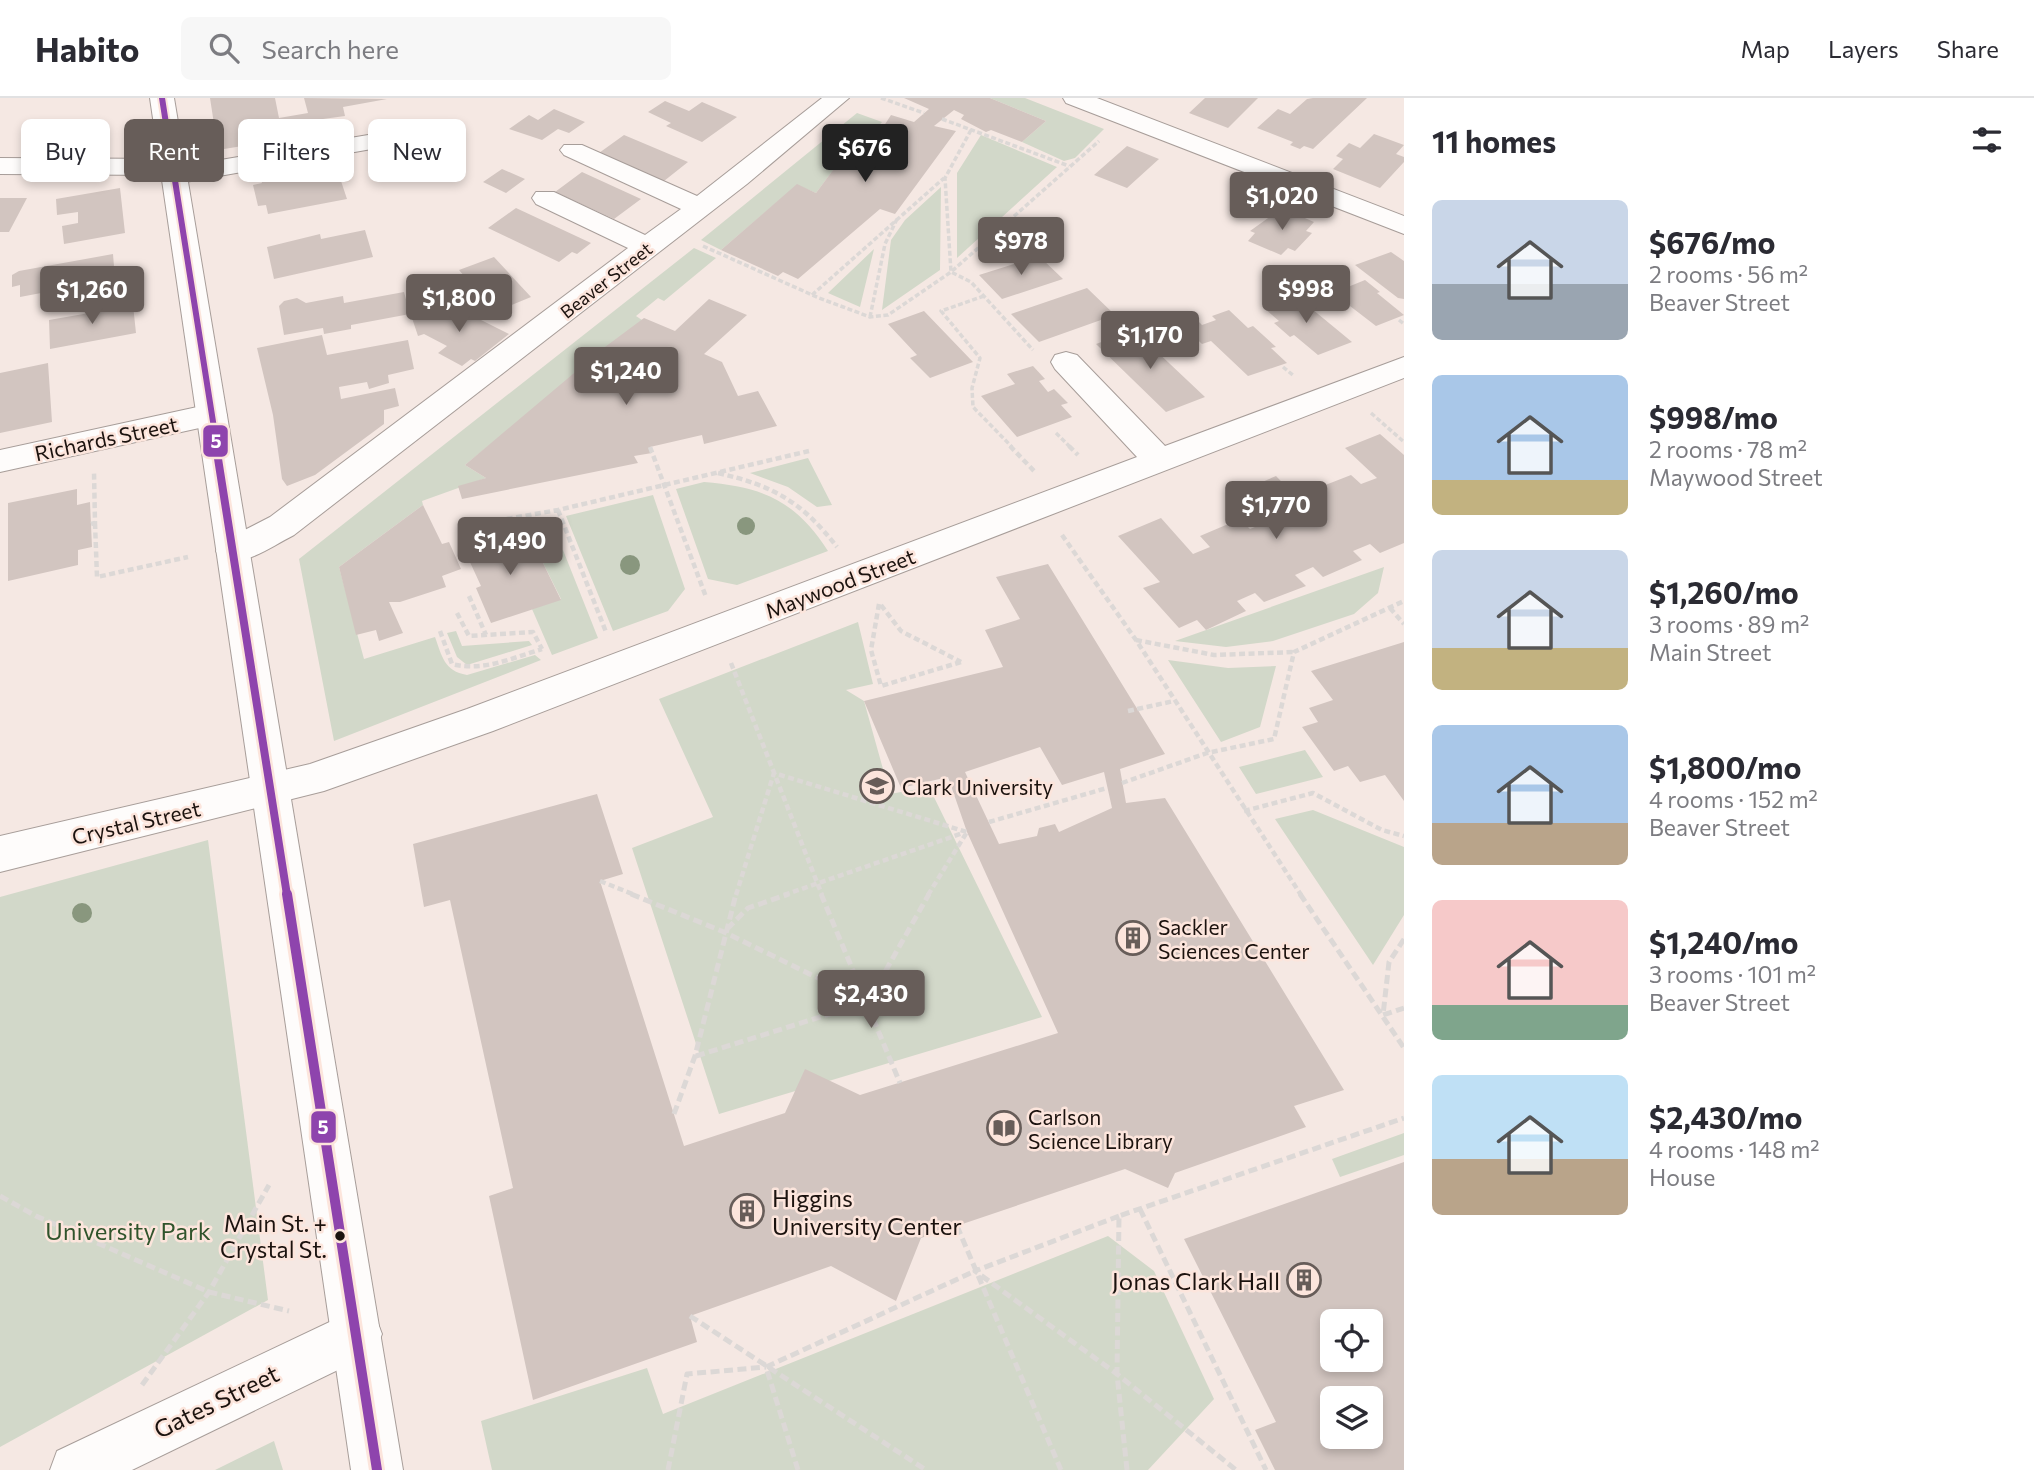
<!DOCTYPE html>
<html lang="en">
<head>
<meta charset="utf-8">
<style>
	:root { --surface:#fff; --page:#f7f7f7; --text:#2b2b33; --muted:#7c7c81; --line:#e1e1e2; --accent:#675d59 }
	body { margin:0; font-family:Commissioner,sans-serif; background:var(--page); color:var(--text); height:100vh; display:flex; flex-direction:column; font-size:26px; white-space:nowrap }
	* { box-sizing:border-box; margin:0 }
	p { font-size:23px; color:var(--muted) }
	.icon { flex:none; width:38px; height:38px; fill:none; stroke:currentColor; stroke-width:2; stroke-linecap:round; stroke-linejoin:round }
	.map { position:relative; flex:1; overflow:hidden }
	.panel { display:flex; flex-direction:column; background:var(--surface); width:630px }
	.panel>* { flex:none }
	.banner { position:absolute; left:21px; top:21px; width:665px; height:63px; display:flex; gap:14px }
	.buttons { position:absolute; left:1320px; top:1211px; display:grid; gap:14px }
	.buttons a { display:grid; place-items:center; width:63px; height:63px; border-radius:10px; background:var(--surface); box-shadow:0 4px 10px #0003; font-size:35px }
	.price { position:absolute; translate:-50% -60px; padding:0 16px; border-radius:7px; background:var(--accent); color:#fff; font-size:23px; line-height:46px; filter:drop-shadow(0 2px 4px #0008) }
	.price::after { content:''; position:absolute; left:50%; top:42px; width:21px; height:16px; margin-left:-10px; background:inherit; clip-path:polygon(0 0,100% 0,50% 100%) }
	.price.current { background:#222; color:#fff }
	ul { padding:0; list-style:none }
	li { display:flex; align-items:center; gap:21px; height:175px; padding:0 28px }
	li span { display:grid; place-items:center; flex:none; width:196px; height:140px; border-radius:10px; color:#555 }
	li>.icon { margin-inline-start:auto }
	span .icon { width:84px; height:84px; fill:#fffc; stroke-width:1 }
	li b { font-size:30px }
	h2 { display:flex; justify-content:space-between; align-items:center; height:84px; padding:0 28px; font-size:30px }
	.pill { padding:0 24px; border-radius:10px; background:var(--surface); box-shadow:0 4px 10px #0003; font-size:24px; line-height:63px }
	.pill.current { background:var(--accent); color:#fff }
	header { display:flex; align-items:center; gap:42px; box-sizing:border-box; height:98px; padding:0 35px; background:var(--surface); border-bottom:2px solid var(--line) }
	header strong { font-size:33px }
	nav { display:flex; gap:38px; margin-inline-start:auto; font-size:24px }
	.search { width:490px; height:63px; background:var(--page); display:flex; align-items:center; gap:18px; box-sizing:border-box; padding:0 24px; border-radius:10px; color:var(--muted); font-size:26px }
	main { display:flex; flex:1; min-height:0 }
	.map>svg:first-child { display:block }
	.green { fill:#d2d8c9 }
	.building { fill:#d2c5c0; fill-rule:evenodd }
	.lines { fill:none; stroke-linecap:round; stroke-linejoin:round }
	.minor-casing { stroke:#a79d99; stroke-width:2 }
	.major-casing { stroke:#a79d99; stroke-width:2 }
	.path-far2 { stroke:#dcd8d6; stroke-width:3.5; stroke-dasharray:5 2.5; stroke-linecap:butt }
	.path-far1 { stroke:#dcd8d6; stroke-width:4.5; stroke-dasharray:6 3.5; stroke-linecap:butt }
	.path { stroke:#dcd8d6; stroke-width:5; stroke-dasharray:9 4.5; stroke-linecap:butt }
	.minor { fill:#fefcfb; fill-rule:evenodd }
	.major { fill:#fefcfb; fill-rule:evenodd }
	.bus-1-far2-casing { stroke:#fce5dc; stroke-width:10 }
	.bus-1-far1-casing { stroke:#fce5dc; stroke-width:13 }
	.bus-1-casing { stroke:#fce5dc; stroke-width:16 }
	.bus-1-far2 { stroke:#8e44ad; stroke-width:6 }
	.bus-1-far1 { stroke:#8e44ad; stroke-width:8 }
	.bus-1 { stroke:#8e44ad; stroke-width:10 }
	.tree { fill:#89977e }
	.bus-dot { fill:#1b120e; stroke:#fce5dc; stroke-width:2.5 }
	.labels { text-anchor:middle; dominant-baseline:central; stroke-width:5; stroke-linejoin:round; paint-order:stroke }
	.far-street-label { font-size:18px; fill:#1b120e; stroke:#fce5dc }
	.street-label { font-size:21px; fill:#1b120e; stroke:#fce5dc }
	.poi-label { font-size:21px; fill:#1b120e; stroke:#fce5dc; text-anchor:start }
	.near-bus-label { font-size:23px; fill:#1b120e; stroke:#fce5dc; text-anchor:end }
	.near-poi-label { font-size:24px; fill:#1b120e; stroke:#fce5dc; text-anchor:start }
	.near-park-label { font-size:24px; fill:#30542c; stroke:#fce5dc }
	.near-street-label { font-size:24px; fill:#1b120e; stroke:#fce5dc }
	.line-badge { stroke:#fce5dc; stroke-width:2.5 }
	.badge-label { font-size:19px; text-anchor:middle; font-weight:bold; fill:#fff }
</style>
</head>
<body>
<header>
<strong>Habito</strong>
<div class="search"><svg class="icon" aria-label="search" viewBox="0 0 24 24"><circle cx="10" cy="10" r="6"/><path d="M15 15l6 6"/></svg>Search here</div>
<nav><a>Map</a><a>Layers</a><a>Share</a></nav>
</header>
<main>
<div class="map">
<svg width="1404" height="1372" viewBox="0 0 1404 1372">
	<rect width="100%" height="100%" fill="#f5e8e3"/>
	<!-- green -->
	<path class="green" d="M990,0h35l79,31 -29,29 -11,3 -42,-19 24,-21z
		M857,15l25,9 -7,8 -10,-2 -49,65 -19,-8 -76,65 -20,-10z
		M981,37l76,32 -100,91v-85z
		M941,89l-1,83 -58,40 9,-70 14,-20z
		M694,150l22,10 -52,43 -6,-3 -22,18 6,4 -177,145 21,13 -64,23 1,4 -84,62 25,92 71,-22c7,19 9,34 32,38l68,-20 6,5 -207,81 -35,-182z
		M874,151l-14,58 -32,-14z
		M808,360l24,47 -15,2 -29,-20 -38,-14z
		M704,384c59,5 91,18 124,69l-91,34 -29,-6 -32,-90z
		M653,397l32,94 -17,22 -55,20 -47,-115z
		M563,452l35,88 -46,17 -20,-46 29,-10 -21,-42z
		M1384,469l-6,26 -24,21 -81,27 -47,6 -51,-6z
		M858,524l15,62 -27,6 18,11 26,93 39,-7 113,230 -323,97 -87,-266 81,-31 -54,-118z
		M456,533l6,15 67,-5 3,4 -65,20 -10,-8 -10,-24z
		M1168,562l60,8 48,-2 -16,61 -39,15z
		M1305,652l18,27 -67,17 -17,-27z
		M1313,712l91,37v68l-31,50 -98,-146z
		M208,742l60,460 -268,147v-550z
		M1404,1035v22l-64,22 -8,-18z
		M1108,1138l46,35 60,128 -66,71h-656l-11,-49 166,-53 16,46z
		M274,1343l9,29h-68z"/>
	<!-- building -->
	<path class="building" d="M210,0h65l4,20 29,-5 -4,-15 83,1 -44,8 2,9 -22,3 3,13 -108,18z
		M904,0h86l56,23 -24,21 -31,-12 -5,2 -25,-13 3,-4 -10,-5 -20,16 22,5 -61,83 -15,-5 -82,70 -15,-7 -5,4 -57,-26 76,-66 19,9 49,-66 15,5 11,-17 23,7 15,-13z
		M1205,0h53l-30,30 -39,-15z
		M1313,0h54l-54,51 -9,-3 -4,3 -10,-4 3,-3 -36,-14 21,-19 12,5 17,-15z
		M665,3l24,10 13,-9 35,15 -35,25 -36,-16 5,-3 -23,-11z
		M554,11l31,13 -16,11 -11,-4 -16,11 -33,-11 20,-14 9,5z
		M1374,36l30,11 -8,9 8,3v5l-24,26 -47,-19 10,-10 -7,-3 13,-13 11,5z
		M624,37l64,27 -24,19 -65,-28z
		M1127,48l32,13 -32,29 -33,-13z
		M334,62l13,39 -79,15 -2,-9 -8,1 -5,-21 9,-2 -3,-9z
		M502,71l23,10 -19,14 -23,-11z
		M582,74l59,27 -27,20 -59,-27z
		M120,90l5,45 -61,11 -2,-18 16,-3v-11l-21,3 -1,-16z
		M0,100h27l-18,34h-9z
		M516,110l75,35 -14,11 -5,-2 -13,10 -71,-34z
		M1282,110l32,14 -8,9 6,2 -17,18 -7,-3 -7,7 -33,-14 7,-8 -5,-2z
		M365,132l8,27 -99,22 -7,-32 53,-13 1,5z
		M1391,154l13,9v38l-6,-1 -43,-33z
		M113,156l2,25 -95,18v-12l-8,2v-12l7,-4z
		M1039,158l24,23 -61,20 -23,-24z
		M494,159l37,40 -36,15 -36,-42z
		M1365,182l15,12 -3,1 27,22 -28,11 -43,-33z
		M1087,190l28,27 -76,27 -28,-28z
		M404,194l6,22 -59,11v4l-27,5 -1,-6 -39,7 -5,-29 5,-5 13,-3 9,5 37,-7 1,7z
		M1295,197l57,47 -34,13 -24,-20 -4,2 -16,-14 5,-2 -16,-14z
		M709,201l38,16 -43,39 18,8 16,34 20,-5 19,35 -73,18 -2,-9 -52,12 2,6 -18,3 4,7 -176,36 -4,-13 28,-8 -21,-13 140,-118 39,-29 31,13z
		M113,207v4l20,-4 3,28 -86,16 -1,-29 46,-8v-4z
		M457,210l52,26 -34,27 -4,-2 -9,7 -24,-13 9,-7 -23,-12 -6,2 -6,-18z
		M1229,212l19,18 5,-2 23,21 -5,1 16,15 -39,13 -37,-35 -9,3 -19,-18 15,-5 4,4 14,-5 -4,-4z
		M924,213l49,51 -43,16 -20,-20 7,-3 -29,-31z
		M1134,232l71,67 -39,15 -70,-68z
		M322,237l5,20 81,-15 6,29 -26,6 1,8 -20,6 -2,-7 -28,5 2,12 54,-11 4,18 -15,4v14l-69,51 -28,11 -5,-7 -9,-64 -16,-67z
		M48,265l4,59 -52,11v-60z
		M1033,268l12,13 -6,2 9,11 6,-3 14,14 -7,2 11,12 -55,20 -36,-41 34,-12 -8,-10z
		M1380,336l24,21v88l-24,10 -10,-9 -17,7 9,9 -39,17 -10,-10 -18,8 11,11 -42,16 -9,-9 -18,8 9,10 -40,19 -9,-10 -18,8 -36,-40 17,-6 -42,-46 43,-18 32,36 17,-7 -10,-11 40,-17 10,10 17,-7 -30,-29 39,-17 29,30 16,-6 -11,-9 41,-16 10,9 16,-6 -32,-30z
		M77,391v16l13,-3 2,45 -14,3v15l-70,16v-78z
		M423,407l19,39 7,-2 12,27 -19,7 4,11 -46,15h-11l14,31 -24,8 -3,-11 -20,5 -17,-68z
		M518,431l19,34 5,-2 19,39 -70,23 -15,-35 5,-2 -18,-39z
		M1048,466l117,190 -45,15 6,34 39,-5 179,292 -50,16 12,21 -131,46 -7,15 -43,-19 -204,69 -25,63 -65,-35 -141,50 7,26 -164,58 -44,-204 24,-8 -63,-288 -26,7 -11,-63 184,-50 26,80 -23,7 84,265 101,-33 20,-44 55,26 198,-62 -91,-201 -19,-55 -47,11 -37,-87 139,-34 -18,-37 35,-11 -24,-42zM1040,649l22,38 42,-13 8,36 -53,24 -4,-8 -16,4 -2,8 -38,8 -34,-72z
		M1404,544v159l-19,-26 -25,7 -12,-16 -14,5 -32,-44 16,-5 -9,-14 24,-8 -22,-29z
		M1404,1064v308h-129l-20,-40 21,-8 -92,-183zM1332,1223h38v39h-38zM1332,1300h38v39h-38z"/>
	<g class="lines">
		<!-- minor casing -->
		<g class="minor-casing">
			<path id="minor" d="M822,0h27l-102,86 -453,351c-22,11 -49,32 -73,25l-5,-9 5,-9 49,-25 358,-269 -92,-44 -4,-6 4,-6h18l91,43 36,-26 -117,-54 -4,-5 4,-5h18l115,51z
				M1063,0h34l307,118v18l-338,-131z
				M374,36l9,3 4,5 -4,5 -209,37 -9,-2 -3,-7 -162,-1v-16l172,1 9,2 4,5z
				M1066,254l11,3 88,91 239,-89v21l-911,353 -169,60 -324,81v-36l310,-72 157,-55 670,-252 -82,-88 -4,-7 4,-7z
				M211,306l11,3 5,8 -5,8 -222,49v-22z
				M357,1211l18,7 7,18 -7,18 -243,118h-82l7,-19z"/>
		</g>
		<!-- major casing -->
		<g class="major-casing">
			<path id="major" d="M150,0h24l229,1372h-52z"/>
		</g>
		<!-- path-far2 -->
		<path class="path-far2" d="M881,0l43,15
			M942,21l127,47
			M971,32l-26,48 6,94 20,10 62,68
			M703,148l116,52 51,19 18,-2 63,-43 148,-131
			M812,197l132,-117
			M984,198l-43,15 39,47 -8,30 1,19 39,40
			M870,219l15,-73 12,-25
			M1399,222l5,4
			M1283,269l11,9
			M1371,315l33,29
			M1056,335l14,14"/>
		<!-- path-far1 -->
		<path class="path-far1" d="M1010,348l26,27
			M1069,348l9,9
			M650,349l56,150
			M718,375c56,13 84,29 119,74
			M558,412l48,122
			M95,425l2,54 91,-20
			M91,426l4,-1 -1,-51
			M460,429l98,-17 251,-59
			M1062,437l74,105 165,255
			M469,498l17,39
			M879,506l-8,46 10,36 80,-24
			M881,507l20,26 60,31
			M1390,510l14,16
			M457,515l12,23 64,-4 9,17
			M440,533l12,33c31,8 60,-6 90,-15
			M1136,542l78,15 80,-3
			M731,565l91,232
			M1128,613l46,-10
			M1122,685l85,-30 67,-14 20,-87 110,-51
			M1244,713l69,-18 69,37 22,6
			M989,724l118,-34
			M600,783l35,14
			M736,797l38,-122 193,59
			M784,797l182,-63
			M928,797l39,-63"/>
		<!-- path -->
		<path class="path" d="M631,796l93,38 143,70
			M821,796l79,189
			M1300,796l104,154
			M727,831l21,-21 41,-14
			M1404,841l-15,23 -6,53 21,-7
			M696,958l172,-54 61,-108
			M674,1016l21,-58 41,-162
			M0,1098l36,20 173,76 80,19
			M1140,1111l126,261
			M1119,1118l-144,55 142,103 119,96
			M957,1128l104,244
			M690,1218l236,154
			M142,1287l67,-93 60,-107
			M668,1372l19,-96 79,-7
			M798,1372l-32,-103 209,-96
			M1127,1372l-10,-96 2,-158 285,-98"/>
		<!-- minor -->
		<use href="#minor" class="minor"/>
		<!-- major -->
		<use href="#major" class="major"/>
		<!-- bus-1-far2 casing -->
		<g class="bus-1-far2-casing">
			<path id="bus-1-far2" d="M162,0l55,349"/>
		</g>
		<!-- bus-1-far1 casing -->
		<g class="bus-1-far1-casing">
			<path id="bus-1-far1" d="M216,348l71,449"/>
		</g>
		<!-- bus-1 casing -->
		<g class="bus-1-casing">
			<path id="bus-1" d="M287,796l90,576"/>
		</g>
		<!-- bus-1-far2 -->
		<use href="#bus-1-far2" class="bus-1-far2"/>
		<!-- bus-1-far1 -->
		<use href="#bus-1-far1" class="bus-1-far1"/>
		<!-- bus-1 -->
		<use href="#bus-1" class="bus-1"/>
	</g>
	<!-- trees -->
	<g class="tree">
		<circle cx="746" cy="428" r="9"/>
		<circle cx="630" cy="467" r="10"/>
		<circle cx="82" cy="815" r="10"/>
	</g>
	<!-- icons -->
	<defs>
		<g id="university-ring" transform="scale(1.75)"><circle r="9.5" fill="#fce5dc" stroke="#675d59" stroke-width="1.5"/><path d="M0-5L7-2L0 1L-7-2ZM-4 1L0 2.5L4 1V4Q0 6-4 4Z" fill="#675d59"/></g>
		<g id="building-ring" transform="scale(1.75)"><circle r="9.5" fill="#fce5dc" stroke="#675d59" stroke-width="1.5"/><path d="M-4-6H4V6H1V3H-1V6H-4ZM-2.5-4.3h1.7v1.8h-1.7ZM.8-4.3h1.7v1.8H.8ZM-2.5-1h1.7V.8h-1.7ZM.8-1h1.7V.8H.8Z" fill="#675d59"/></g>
		<g id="library-ring" transform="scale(1.75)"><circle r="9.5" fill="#fce5dc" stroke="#675d59" stroke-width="1.5"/><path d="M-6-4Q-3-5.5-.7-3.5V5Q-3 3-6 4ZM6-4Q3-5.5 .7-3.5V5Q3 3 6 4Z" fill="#675d59"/></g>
	</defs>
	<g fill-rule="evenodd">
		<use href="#university-ring" x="877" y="688"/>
		<use href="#building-ring" x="1133" y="840"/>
		<use href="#library-ring" x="1004" y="1030"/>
		<use href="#building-ring" x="747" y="1113"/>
		<use href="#building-ring" x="1304" y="1182"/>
	</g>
	<!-- markers -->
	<circle class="bus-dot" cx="340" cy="1138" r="6"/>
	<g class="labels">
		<!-- far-street labels -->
		<g class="far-street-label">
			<text transform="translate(606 182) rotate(-38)">Beaver Street</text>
		</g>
		<!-- street labels -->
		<g class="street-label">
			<text transform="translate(106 340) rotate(-12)">Richards Street</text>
			<text transform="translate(840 485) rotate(-21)">Maywood Street</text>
			<text transform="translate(136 724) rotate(-13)">Crystal Street</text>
		</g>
		<!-- poi labels -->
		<g class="poi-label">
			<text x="902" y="688">Clark University</text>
			<text x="1158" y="828">Sackler<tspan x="1158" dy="24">Sciences Center</tspan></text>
			<text x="1028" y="1018">Carlson<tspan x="1028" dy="24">Science Library</tspan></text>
		</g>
		<!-- near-bus labels -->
		<g class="near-bus-label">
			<text x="327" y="1125">Main St. +<tspan x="327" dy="26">Crystal St.</tspan></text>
		</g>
		<!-- near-poi labels -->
		<g class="near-poi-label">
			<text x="772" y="1099">Higgins<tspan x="772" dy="28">University Center</tspan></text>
			<text x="1280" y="1182" text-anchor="end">Jonas Clark Hall</text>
		</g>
		<!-- near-park labels -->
		<g class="near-park-label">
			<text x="128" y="1132">University Park</text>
		</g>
		<!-- near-street labels -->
		<g class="near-street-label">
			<text transform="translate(216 1303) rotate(-26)">Gates Street</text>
		</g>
	</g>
	<g class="line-badge">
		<rect x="202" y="326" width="27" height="34" rx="7" fill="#8e44ad"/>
		<rect x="310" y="1012" width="27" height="34" rx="7" fill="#8e44ad"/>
	</g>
	<g class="badge-label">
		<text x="216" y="350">5</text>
		<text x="323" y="1036">5</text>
	</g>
</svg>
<div class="buttons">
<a><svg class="icon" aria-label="locate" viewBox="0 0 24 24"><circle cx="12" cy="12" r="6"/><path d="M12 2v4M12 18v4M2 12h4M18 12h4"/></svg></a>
<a><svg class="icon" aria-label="layers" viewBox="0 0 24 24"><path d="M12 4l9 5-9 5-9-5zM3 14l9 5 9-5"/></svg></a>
</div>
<b class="price current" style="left:865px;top:86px">$676</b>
<b class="price" style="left:1282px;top:134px">$1,020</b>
<b class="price" style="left:1021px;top:179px">$978</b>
<b class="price" style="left:1306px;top:227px">$998</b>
<b class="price" style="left:92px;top:228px">$1,260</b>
<b class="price" style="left:459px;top:236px">$1,800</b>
<b class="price" style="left:1150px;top:273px">$1,170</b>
<b class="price" style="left:626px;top:309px">$1,240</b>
<b class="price" style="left:1276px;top:443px">$1,770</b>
<b class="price" style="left:510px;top:479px">$1,490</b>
<b class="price" style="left:871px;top:932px">$2,430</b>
<div class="banner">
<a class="pill">Buy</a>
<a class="pill current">Rent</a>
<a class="pill">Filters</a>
<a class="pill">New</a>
</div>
</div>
<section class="panel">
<h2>11 homes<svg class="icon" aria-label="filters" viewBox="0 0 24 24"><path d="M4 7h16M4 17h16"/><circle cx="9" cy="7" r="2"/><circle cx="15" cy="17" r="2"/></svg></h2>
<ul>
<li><span style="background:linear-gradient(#c9d6e8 60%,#9aa5b1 0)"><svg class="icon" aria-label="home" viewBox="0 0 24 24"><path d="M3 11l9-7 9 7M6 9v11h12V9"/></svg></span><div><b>$676/mo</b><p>2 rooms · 56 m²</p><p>Beaver Street</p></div></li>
<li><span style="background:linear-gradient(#a9c7e8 75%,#c2b280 0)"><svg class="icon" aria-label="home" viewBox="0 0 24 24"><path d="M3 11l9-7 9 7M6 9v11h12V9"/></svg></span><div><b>$998/mo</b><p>2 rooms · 78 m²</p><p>Maywood Street</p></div></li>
<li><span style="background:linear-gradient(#c9d6e8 70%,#c2b280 0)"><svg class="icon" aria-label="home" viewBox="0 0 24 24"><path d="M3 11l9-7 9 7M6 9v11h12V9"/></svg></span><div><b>$1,260/mo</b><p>3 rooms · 89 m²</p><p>Main Street</p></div></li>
<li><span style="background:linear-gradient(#a9c7e8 70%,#b9a48a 0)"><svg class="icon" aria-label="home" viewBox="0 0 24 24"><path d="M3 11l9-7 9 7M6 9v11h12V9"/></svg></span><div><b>$1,800/mo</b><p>4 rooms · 152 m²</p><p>Beaver Street</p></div></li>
<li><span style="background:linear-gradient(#f6c9c9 75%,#7fa58c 0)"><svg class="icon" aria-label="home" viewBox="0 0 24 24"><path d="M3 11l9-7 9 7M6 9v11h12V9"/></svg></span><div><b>$1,240/mo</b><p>3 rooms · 101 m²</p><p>Beaver Street</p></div></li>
<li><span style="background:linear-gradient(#bfe0f5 60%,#b9a48a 0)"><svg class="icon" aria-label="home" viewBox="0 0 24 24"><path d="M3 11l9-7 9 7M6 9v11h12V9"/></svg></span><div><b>$2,430/mo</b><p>4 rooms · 148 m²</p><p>House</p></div></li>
</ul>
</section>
</main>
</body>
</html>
